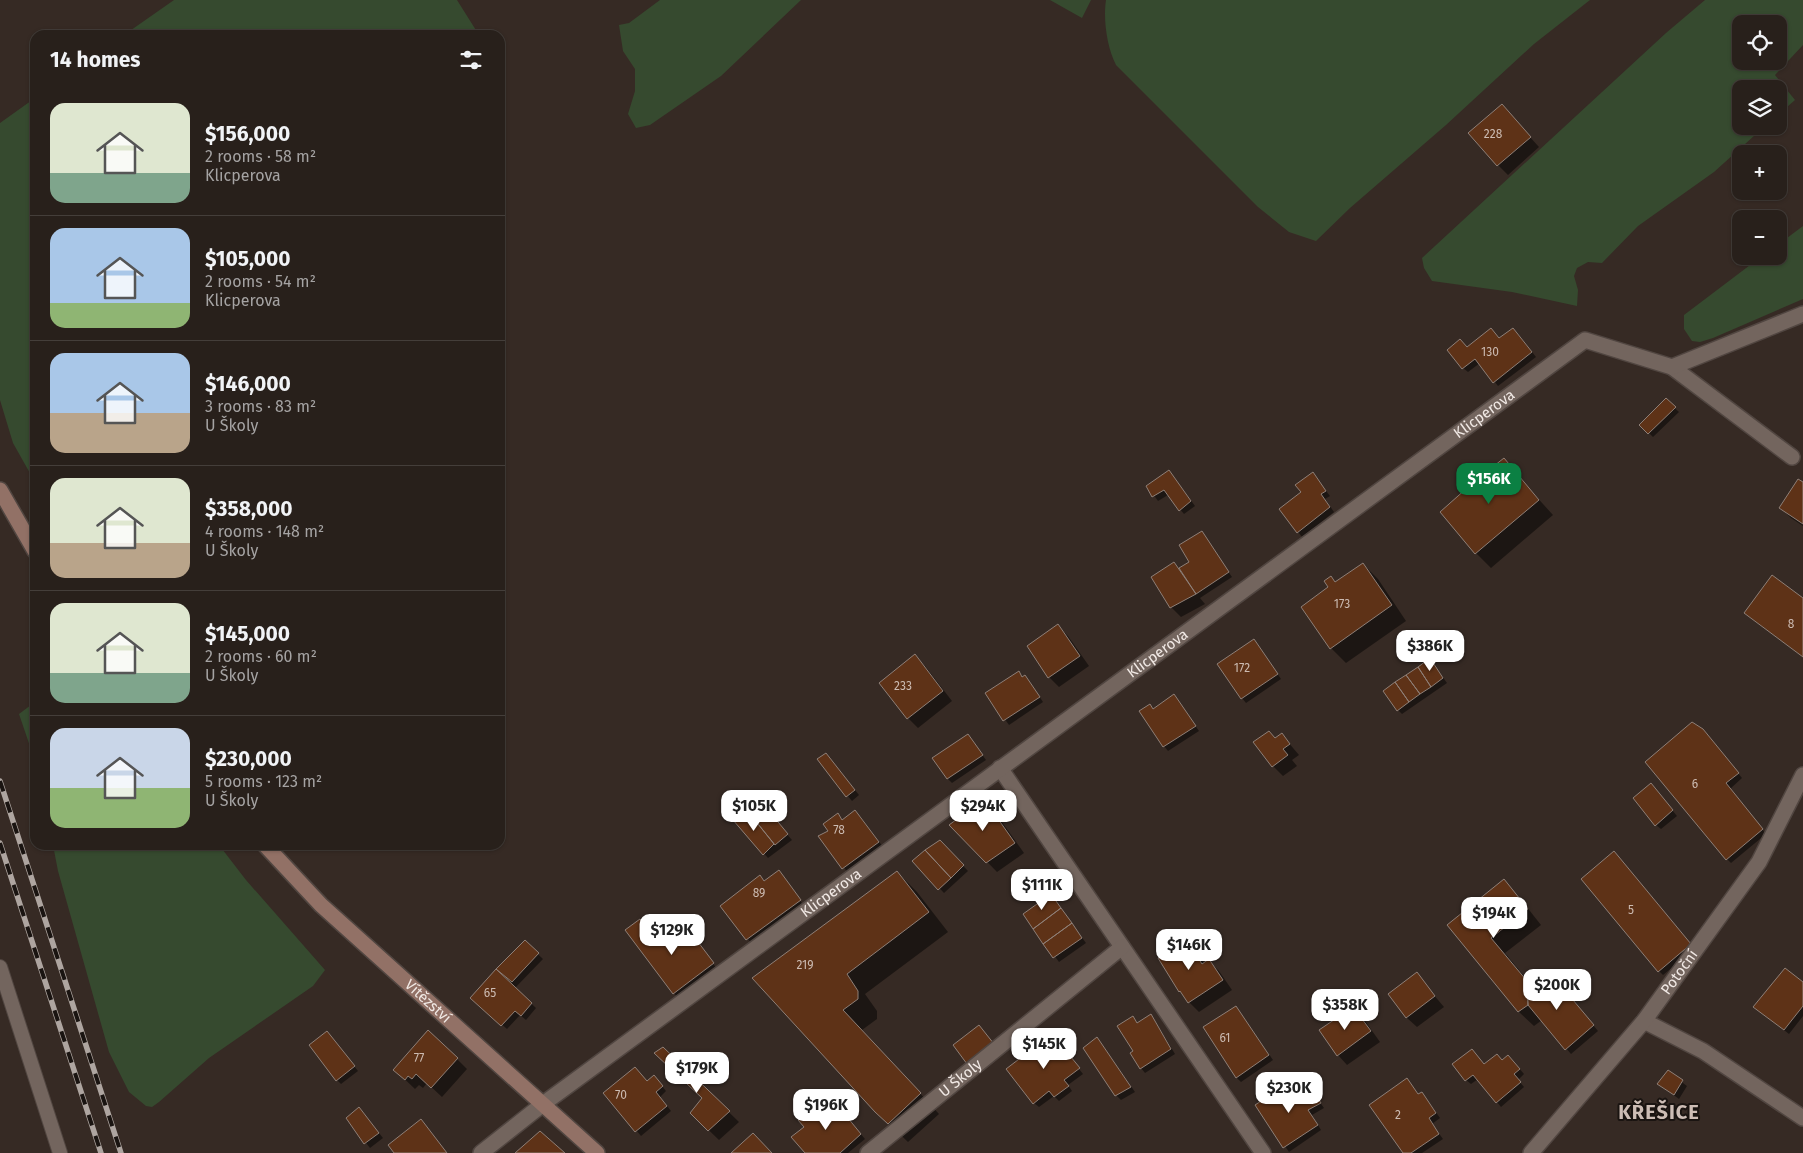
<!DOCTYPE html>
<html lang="en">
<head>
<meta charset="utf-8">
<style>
	:root { --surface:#28201b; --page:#302824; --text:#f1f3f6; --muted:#a5a3a3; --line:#443e3a; --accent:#0b8043 }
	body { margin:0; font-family:"Fira Sans",sans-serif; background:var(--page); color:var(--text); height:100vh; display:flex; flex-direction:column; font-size:19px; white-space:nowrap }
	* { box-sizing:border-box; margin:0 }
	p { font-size:16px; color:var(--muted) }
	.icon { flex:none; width:28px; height:28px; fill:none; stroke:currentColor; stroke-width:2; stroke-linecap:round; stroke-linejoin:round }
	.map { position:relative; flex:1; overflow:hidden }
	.drawer { position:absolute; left:30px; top:30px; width:475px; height:820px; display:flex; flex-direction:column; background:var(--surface); border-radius:15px; box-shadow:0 1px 4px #0004,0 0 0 1px var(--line) }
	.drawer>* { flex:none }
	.controls { position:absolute; left:1732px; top:15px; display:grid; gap:10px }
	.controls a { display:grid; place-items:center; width:55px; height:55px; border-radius:10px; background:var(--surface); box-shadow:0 1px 4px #0004,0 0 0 1px var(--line); font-size:25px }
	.price { position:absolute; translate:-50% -42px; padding:0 11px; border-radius:10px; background:#fff; color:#222; font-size:16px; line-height:32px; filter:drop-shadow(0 1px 2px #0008) }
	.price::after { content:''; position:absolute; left:50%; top:30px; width:15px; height:11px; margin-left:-8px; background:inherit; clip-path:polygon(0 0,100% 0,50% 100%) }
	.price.current { background:var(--accent); color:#fff }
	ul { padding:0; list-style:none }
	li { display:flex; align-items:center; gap:15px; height:125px; padding:0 20px }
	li+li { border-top:1px solid var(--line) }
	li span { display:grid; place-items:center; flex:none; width:140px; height:100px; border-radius:15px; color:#555 }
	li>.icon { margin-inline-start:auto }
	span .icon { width:60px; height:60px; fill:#fffc; stroke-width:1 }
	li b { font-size:21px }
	h2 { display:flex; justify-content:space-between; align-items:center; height:60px; padding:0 20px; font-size:21px }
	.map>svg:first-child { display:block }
	.green { fill:#364a2f; fill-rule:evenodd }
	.shadow { fill:#0007; fill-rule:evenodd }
	.building { fill:#5e3217; stroke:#8e7f77 }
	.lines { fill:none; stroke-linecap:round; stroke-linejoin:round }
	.service-casing { stroke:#514641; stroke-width:16 }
	.minor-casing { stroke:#514641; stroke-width:18 }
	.secondary-casing { stroke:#514641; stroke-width:18 }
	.service { stroke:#73655e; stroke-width:14 }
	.minor { stroke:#73655e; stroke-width:15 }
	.secondary { stroke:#927166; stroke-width:15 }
	.rail-casing { stroke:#aea5a0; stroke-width:5.5 }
	.rail { stroke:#1a1411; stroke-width:4; stroke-dasharray:11; stroke-linecap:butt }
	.labels { text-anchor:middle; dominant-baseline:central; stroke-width:4; stroke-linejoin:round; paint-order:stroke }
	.number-label { font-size:12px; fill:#ccbbb2 }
	.street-label { font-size:15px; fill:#f1e9e5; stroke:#1a1411 }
	.district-label { font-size:20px; font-weight:bold; letter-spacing:1px; fill:#cdbdb5; stroke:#1a1411 }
</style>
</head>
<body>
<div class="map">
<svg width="1803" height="1153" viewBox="0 0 1803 1153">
	<rect width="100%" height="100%" fill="#362a24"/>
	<!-- green -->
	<path class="green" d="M174,0h283l22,35h-355z
		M660,0h141l-80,76 -71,49 -14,3 -8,-14 7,-23v-22l-12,-18 -4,-26 10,-2z
		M1050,0h41l-9,18z
		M1106,0h484l-56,44 -88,81 -96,83 -34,33 -27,-9 -31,-25 -142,-142c-9,-17 -13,-46 -10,-65z
		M1705,0h98v45l-28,30 20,25 -16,14v-25h-38v37h24l-51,46 -76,54 -36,37 -14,-1 -11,6 -3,8 4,14 -1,16 -65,-14 -80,-11 -8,-13 -2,-10 244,-225zM1741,24h38v37h-38z
		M35,98v379l-4,-2 -18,-32 -13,-43v-277z
		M1803,226v73l-90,39 -13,4 -8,-1 -8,-12v-14l78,-59h17v-12z
		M35,702v59l-16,-47z
		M53,845h166l27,35 79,90 -12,16 -104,72 -50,44 -7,5 -6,-1 -17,-14 -20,-40 -51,-181z"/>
	<!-- shadow -->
	<path class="shadow" d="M1511,116l28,31 -31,28 -10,-10z
		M1518,334l18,23 -38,29 -18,-23 -12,9 -5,-4 5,-20z
		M1666,400l13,12 -26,25 -12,-12z
		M1503,460l50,55 -62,53 -15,-15 -35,-41z
		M1313,474l17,22 -5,3 9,13 -32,25 -4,-5 5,-39z
		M1173,476l22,30 -11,8 -16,-19 -10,6 -10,-14z
		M1803,484v42l-12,-8 -10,-10z
		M1201,532l31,45 -32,21 5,6 -24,13 -10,-10 8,-37 12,-8z
		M1363,564l15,15 28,42 -60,42 -15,-15 5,-65z
		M1058,626l10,10 21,30 -30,21 -10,-10z
		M1258,645l23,34 -35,24 -4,-5z
		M915,656l10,10 27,35 -34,27 -10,-10z
		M1434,665l13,18 -45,31 -4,-4z
		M1018,673l11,8 14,21 -34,23 -22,-31z
		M1174,696l25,35 -31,20 -4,-5 -10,-36z
		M968,735l18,25 -34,23 -4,-4z
		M1282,735l17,20 -7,5 5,6 -14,10 -10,-10 3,-27z
		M1707,735l35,43 -12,11 36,45 -35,29 -4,-4z
		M830,759l29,36 -7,6 -34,-41z
		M1655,789l22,27 -16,13 -5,-4z
		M758,801l34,39 -24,18 -33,-38zM749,812l12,12 -3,3 -10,-13z
		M984,801l10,10 30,42 -27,19 -46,-47z
		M838,815l5,6 17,-5 23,31 -35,26 -28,-37 10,-5z
		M940,842l28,29 -24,22 -30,-32z
		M1618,858l77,91 -32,26 -4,-4z
		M897,872l20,20 31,40 -83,62 12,17v8l-15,11 77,84 -31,28 -32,-31 -123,-132z
		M783,877l21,29 -52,38 -31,-38 43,-24z
		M1504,881l14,15 23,29 -36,28 23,28 24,6 10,1 36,43 -27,23 -29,-34 -8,6 -15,-14 -71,-87z
		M1051,896l35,47 -27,19 -35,-48z
		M640,920l19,24 14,-10 5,5 15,-3 24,33 -39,29 -4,-5z
		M1186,940l10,10 9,14 4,-3 10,10 13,19 -33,22 -10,-10 -21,-28z
		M525,942l18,17 -28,29 21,20 -10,12 -6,-5 -13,14 -35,-31z
		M1416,974l28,33 -27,20 -10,-9 -17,-23z
		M1803,984v32l-14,18 -34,-27z
		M1236,1007l37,53 -32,22 -5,-5z
		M1353,1008l10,10 17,24 -33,23 -9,-10z
		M1151,1016l4,5 20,33 -30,19 -4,-5 -6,-16 -3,-34 6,6z
		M1052,1035l31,39 -15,11 4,6 -13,10 -5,-5 -15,11 -5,-4z
		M331,1037l27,34 -17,13 -4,-4z
		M1097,1039l4,4 34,49 -14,8 -5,-5z
		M663,1048l76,74 -20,18 -28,-27 12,-14z
		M457,1059l10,10 -25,28 -15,-14 -4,5 -4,-3 -4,4 -20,-19z
		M1513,1061l11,13 -6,6 6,7 -23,20 -23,-28 -7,5 -5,-4 19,-15z
		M1668,1072l19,14 -8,13 -20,-15z
		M1407,1079l12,16 3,-1 4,4 14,20 -8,6 11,15 -21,14h-18z
		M658,1081l8,10 -6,6 11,14 -30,25 -36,-43 42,-11z
		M1291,1084l10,14 11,-7 12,17 -12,7 9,15 -32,22 -32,-47z
		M359,1108l24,30 -13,10 -23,-30z
		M839,1108l26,31 -17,14h-41l12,-38z"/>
	<!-- building -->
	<path class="building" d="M1502,104l29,33 -34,29 -29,-33z
		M1491,328l8,10 14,-10 19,24 -39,31 -18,-24 -13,10 -15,-19 13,-11 7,8z
		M1666,398l10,9 -28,27 -9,-9z
		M1504,458l35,42 -64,54 -35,-42 27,-24 -5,-6 8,-7 5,6z
		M1169,470l22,31 -12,10 -15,-21 -12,7 -6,-11z
		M1313,472l13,19 -5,3 9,13 -33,26 -18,-24 22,-17 -6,-7z
		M1798,479l5,3v42l-24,-16z
		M1202,531l27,41 -33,22 -17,-26 10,-6 -10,-17z
		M1174,562l22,32 -26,14 -19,-31z
		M1363,563l29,42 -62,44 -29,-42 27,-20 -4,-6 7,-5 4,6z
		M1772,575l31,23v59l-59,-44z
		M1058,624l22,32 -32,22 -21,-32z
		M1254,639l24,35 -37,25 -24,-35z
		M915,654l28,37 -36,28 -28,-36z
		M1430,658l13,20 -12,9 -13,-20z
		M1418,667l13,20 -11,7 -14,-19z
		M1019,671l3,6 3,-2 15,22 -37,24 -18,-28z
		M1406,675l14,19 -11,8 -14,-20z
		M1395,682l14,20 -12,9 -14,-20z
		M1174,694l22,32 -33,21 -24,-36 11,-7 3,5z
		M1692,722l11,7 36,44 -13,10 37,46 -37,31 -81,-98z
		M1269,731l6,7 7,-5 8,11 -7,5 5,6 -16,12 -19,-25z
		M968,734l15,21 -36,24 -15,-21z
		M826,753l29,37 -9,7 -29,-38z
		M1651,783l22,27 -18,16 -22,-28z
		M759,799l29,35 -13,11 -29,-36z
		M984,799l31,44 -29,20 -37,-38z
		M746,809l28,35 -11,11 -30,-35z
		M855,810l24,32 -37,27 -24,-33 10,-5 -5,-7 15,-11 4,7z
		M940,840l24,25 -13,13 -26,-28z
		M925,850l26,28 -13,12 -26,-29z
		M1614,851l77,93 -33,28 -77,-93z
		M779,870l22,30 -55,40 -26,-34 40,-31 4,6z
		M897,871l32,41 -82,62 11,17v8l-15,11 78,83 -33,31 -13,-12 -123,-134z
		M1504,879l24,30 -37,29 36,43 1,24 -10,7 -71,-87z
		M1051,894l10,14 -28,21 -10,-15z
		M1061,908l11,15 -29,21 -10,-15z
		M640,919l18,24 15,-11 4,6 12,-8 25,33 -41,31 -48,-64z
		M1072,923l10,15 -29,20 -10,-14z
		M1186,939l16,25 7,-5 14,21 -35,23 -8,-12 -1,1 -21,-34z
		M525,940l14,13 -27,29 -16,-13z
		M1785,968l18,14v24l-19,24 -31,-23z
		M496,969l36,34 -11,13 -6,-5 -14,15 -31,-28z
		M1540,971l12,15 5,-5 37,44 -29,25 -37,-45 -1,-24z
		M1417,972l18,24 -29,22 -18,-24z
		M1236,1006l33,49 -33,23 -33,-51z
		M1353,1007l18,24 -34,25 -18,-26z
		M1151,1014l20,35 -31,20 -10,-16 3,-2 -16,-25 16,-10 4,7z
		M979,1025l15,19 -27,20 -14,-19z
		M428,1030l30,28 -27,30 -15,-14 -4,5 -4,-3 -3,4 -12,-10z
		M327,1031l28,35 -19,15 -27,-36z
		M1052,1034l28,34 -16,12 5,6 -15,11 -5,-6 -16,13 -27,-35z
		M1097,1037l34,50 -16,9 -32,-48z
		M663,1047l67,64 -22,20 -18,-18 12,-15 -48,-45z
		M1472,1049l12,15 13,-10 5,6 6,-5 12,14 -6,5 7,8 -25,21 -23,-28 -8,6 -13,-17z
		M635,1067l12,14 7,-6 9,11 -7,6 11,14 -32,26 -32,-39z
		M1668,1070l15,10 -9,15 -17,-11z
		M1407,1078l11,16 4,-2 14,21 -7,5 10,16 -28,19h-8l-34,-48z
		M1291,1082l9,15 12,-8 9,14 -13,7 10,15 -35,23 -28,-43z
		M834,1101l27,33 -21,19h-35l-14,-16 13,-10 -6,-7 15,-13 6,7z
		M359,1107l20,26 -15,11 -18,-26z
		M421,1119l26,34h-53l-6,-8z
		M540,1131l25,22h-50z
		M753,1133l19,20h-41z"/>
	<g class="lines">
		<!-- service casing -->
		<g class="service-casing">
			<path id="service" d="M0,967l60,186"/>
		</g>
		<!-- minor casing -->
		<g class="minor-casing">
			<g id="minor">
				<path d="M1672,367l120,90"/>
				<path d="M1000,768l263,385"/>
				<path d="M1644,1021l59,30 100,67"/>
				<path id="s1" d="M481,1153l62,-49 1042,-764 87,27 131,-53"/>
				<path id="s2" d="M868,1153l254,-206"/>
				<path id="s3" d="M1531,1153l113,-132 115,-159 44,-87"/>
			</g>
		</g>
		<!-- secondary casing -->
		<g class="secondary-casing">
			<g id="secondary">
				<path d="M0,490l35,61"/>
				<path id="s4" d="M265,845l56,60 276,248"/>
			</g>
		</g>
		<!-- service -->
		<use href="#service" class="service"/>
		<!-- minor -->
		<use href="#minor" class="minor"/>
		<!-- secondary -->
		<use href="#secondary" class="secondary"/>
		<!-- rail casing -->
		<g class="rail-casing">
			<path id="rail" d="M0,781l121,372
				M0,843l101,310"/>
		</g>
		<!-- rail -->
		<use href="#rail" class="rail"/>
	</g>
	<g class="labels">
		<!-- number labels -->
		<g class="number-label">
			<text x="1493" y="134">228</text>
			<text x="1490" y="352">130</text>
			<text x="1342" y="604">173</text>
			<text x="1791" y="624">8</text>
			<text x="1242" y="668">172</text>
			<text x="903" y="686">233</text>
			<text x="1695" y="784">6</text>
			<text x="839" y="830">78</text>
			<text x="759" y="893">89</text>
			<text x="1631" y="910">5</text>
			<text x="805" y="965">219</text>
			<text x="490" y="993">65</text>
			<text x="1225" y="1038">61</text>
			<text x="419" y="1058">77</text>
			<text x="621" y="1095">70</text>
			<text x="1398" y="1115">2</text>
		</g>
		<!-- street labels -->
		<g class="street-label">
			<text stroke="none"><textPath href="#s1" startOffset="1246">Klicperova</textPath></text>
			<text stroke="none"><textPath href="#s1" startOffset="841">Klicperova</textPath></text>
			<text stroke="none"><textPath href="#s1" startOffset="436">Klicperova</textPath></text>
			<text stroke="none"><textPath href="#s3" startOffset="234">Potoční</textPath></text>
			<text stroke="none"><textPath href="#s4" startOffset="226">Vítězství</textPath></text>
			<text stroke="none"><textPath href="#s2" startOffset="119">U Školy</textPath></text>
		</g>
		<!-- district labels -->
		<g class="district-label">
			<text x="1659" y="1112">KŘEŠICE</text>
		</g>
	</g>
</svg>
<div class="controls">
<a><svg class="icon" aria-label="locate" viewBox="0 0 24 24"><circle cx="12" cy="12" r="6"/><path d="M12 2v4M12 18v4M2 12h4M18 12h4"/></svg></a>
<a><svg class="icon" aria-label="layers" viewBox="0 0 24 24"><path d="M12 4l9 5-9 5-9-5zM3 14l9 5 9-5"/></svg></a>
<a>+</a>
<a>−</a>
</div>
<b class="price current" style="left:1489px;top:505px">$156K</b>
<b class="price" style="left:1430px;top:672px">$386K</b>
<b class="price" style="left:754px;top:832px">$105K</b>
<b class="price" style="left:983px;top:832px">$294K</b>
<b class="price" style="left:1042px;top:911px">$111K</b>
<b class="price" style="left:1494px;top:939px">$194K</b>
<b class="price" style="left:672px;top:956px">$129K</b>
<b class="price" style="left:1189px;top:971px">$146K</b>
<b class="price" style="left:1557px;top:1011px">$200K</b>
<b class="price" style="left:1345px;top:1031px">$358K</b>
<b class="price" style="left:1044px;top:1070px">$145K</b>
<b class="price" style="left:697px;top:1094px">$179K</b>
<b class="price" style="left:1289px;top:1114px">$230K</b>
<b class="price" style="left:826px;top:1131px">$196K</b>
<section class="drawer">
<h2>14 homes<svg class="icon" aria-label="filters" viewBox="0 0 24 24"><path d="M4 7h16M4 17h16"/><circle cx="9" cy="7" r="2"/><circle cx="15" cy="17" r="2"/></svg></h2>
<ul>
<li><span style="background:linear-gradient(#dfe7d0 70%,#7fa58c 0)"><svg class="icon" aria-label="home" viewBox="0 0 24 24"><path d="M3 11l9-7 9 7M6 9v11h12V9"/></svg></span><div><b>$156,000</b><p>2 rooms · 58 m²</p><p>Klicperova</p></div></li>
<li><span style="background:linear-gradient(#a9c7e8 75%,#8fb573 0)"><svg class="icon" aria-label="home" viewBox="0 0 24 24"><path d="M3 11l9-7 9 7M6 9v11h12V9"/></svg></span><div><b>$105,000</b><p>2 rooms · 54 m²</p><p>Klicperova</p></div></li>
<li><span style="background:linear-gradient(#a9c7e8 60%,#b9a48a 0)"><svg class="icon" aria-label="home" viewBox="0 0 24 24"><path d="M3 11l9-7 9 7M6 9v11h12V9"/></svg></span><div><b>$146,000</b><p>3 rooms · 83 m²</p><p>U Školy</p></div></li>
<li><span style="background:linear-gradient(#dfe7d0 65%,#b9a48a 0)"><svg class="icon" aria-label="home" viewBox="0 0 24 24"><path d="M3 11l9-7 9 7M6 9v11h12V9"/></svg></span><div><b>$358,000</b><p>4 rooms · 148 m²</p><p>U Školy</p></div></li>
<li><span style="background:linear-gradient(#dfe7d0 70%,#7fa58c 0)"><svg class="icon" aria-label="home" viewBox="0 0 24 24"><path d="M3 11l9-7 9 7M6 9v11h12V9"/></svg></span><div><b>$145,000</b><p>2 rooms · 60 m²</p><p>U Školy</p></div></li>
<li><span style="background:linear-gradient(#c9d6e8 60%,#8fb573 0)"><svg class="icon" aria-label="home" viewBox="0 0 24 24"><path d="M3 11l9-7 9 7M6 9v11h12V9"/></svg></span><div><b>$230,000</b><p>5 rooms · 123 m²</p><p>U Školy</p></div></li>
</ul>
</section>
</div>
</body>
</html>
